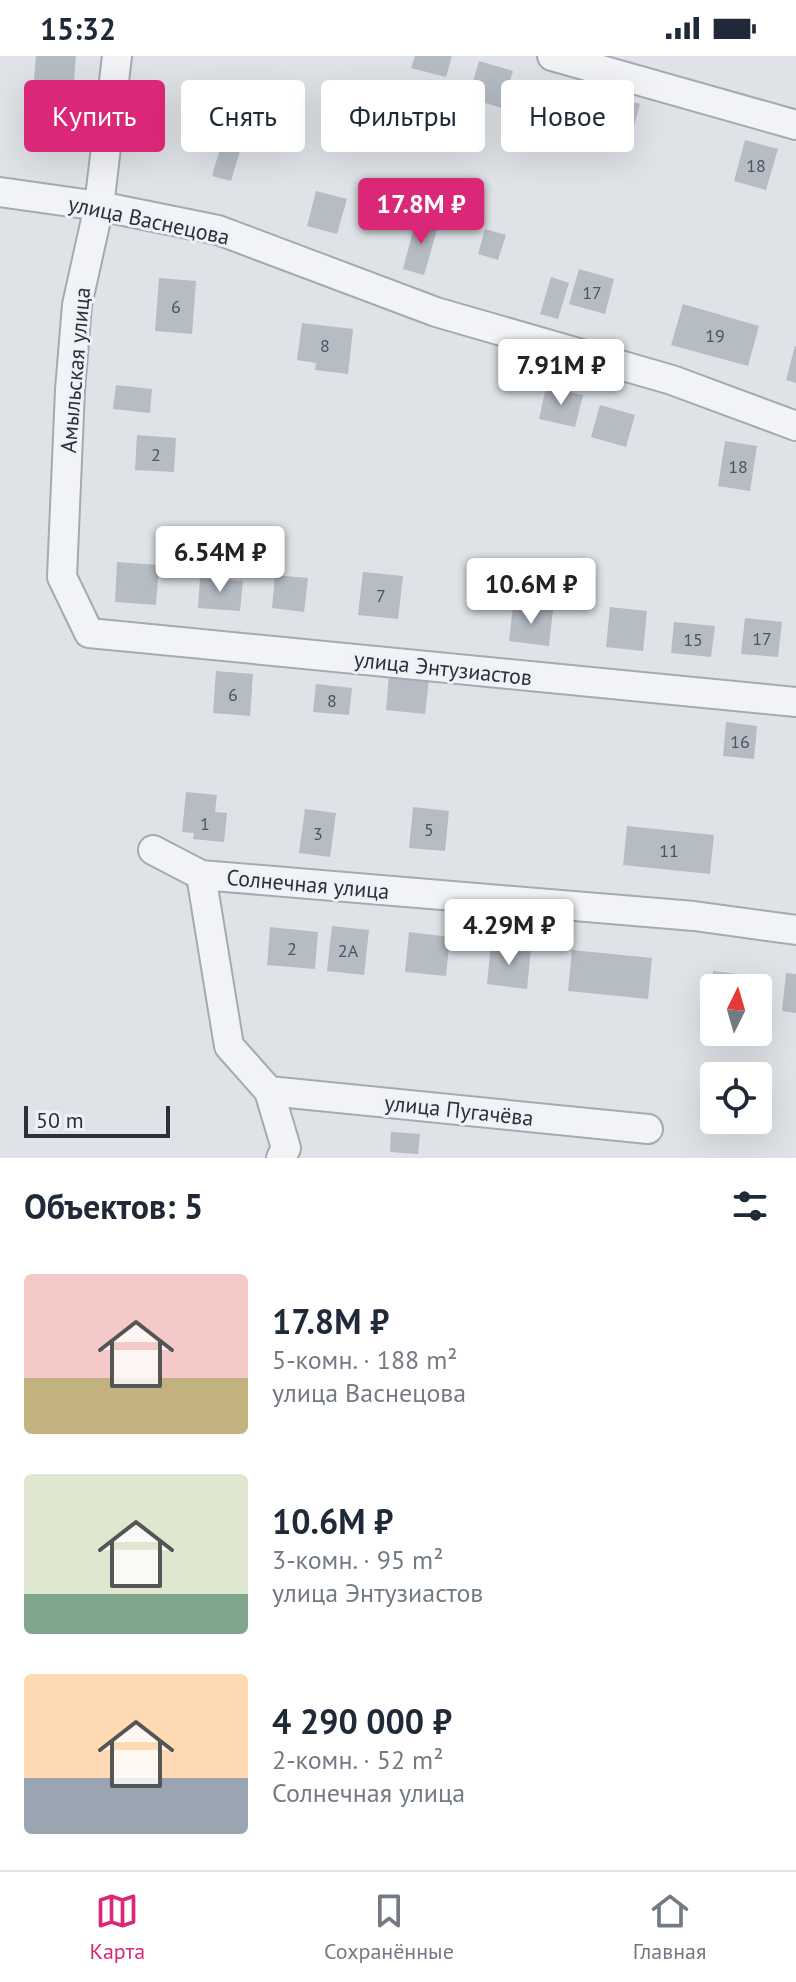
<!DOCTYPE html>
<html lang="ru">
<head>
<meta charset="utf-8">
<style>
	:root { --surface:#fff; --page:#f6f6f7; --text:#1f2937; --muted:#747a83; --line:#e0e1e3; --accent:#db2777 }
	body { margin:0; font-family:"PT Sans",sans-serif; background:var(--page); color:var(--text); height:100vh; display:flex; flex-direction:column; font-size:30px; white-space:nowrap }
	* { box-sizing:border-box; margin:0 }
	p { font-size:26px; color:var(--muted) }
	.icon { flex:none; width:44px; height:44px; fill:none; stroke:currentColor; stroke-width:2; stroke-linecap:round; stroke-linejoin:round }
	.map { position:relative; height:1102px; overflow:hidden }
	.details { display:flex; flex-direction:column; background:var(--surface); flex:1 }
	.details>* { flex:none }
	.top-card { position:absolute; left:24px; top:24px; width:748px; height:72px; display:flex; gap:16px }
	.needle { width:52px; rotate:5deg }
	.fabs { position:absolute; left:700px; top:918px; display:grid; gap:16px }
	.fabs a { display:grid; place-items:center; width:72px; height:72px; border-radius:8px; background:var(--surface); box-shadow:0 8px 32px #0002; font-size:40px }
	.scale { position:absolute; left:24px; bottom:20px; width:146px; box-sizing:border-box; padding-left:8px; border:4px solid #29313d; border-top:0; font-size:22px; line-height:28px; white-space:nowrap; color:#29313d; -webkit-text-stroke:6px #eef1f5; paint-order:stroke }
	.price { position:absolute; translate:-50% -68px; padding:0 18px; border-radius:8px; background:#fff; color:#222; font-size:26px; line-height:52px; filter:drop-shadow(0 2px 4px #0008) }
	.price::after { content:''; position:absolute; left:50%; top:48px; width:24px; height:18px; margin-left:-12px; background:inherit; clip-path:polygon(0 0,100% 0,50% 100%) }
	.price.active { background:var(--accent); color:#fff }
	ul { padding:0; list-style:none }
	li { display:flex; align-items:center; gap:24px; height:200px; padding:0 24px }
	li span { display:grid; place-items:center; flex:none; width:224px; height:160px; border-radius:8px; color:#555 }
	li>.icon { margin-inline-start:auto }
	span .icon { width:96px; height:96px; fill:#fffc; stroke-width:1 }
	li b { font-size:34px }
	h2 { display:flex; justify-content:space-between; align-items:center; height:96px; padding:0 24px; font-size:34px }
	.tag { padding:0 28px; border-radius:8px; background:var(--surface); box-shadow:0 8px 32px #0002; font-size:28px; line-height:72px }
	.tag.active { background:var(--accent); color:#fff }
	.status { display:flex; justify-content:space-between; align-items:center; height:56px; padding:0 40px; background:var(--surface); direction:ltr }
	.status svg { height:22px; fill:currentColor }
	.menu { display:flex; justify-content:space-around; align-items:center; height:112px; border-top:2px solid var(--line); background:var(--surface); font-size:22px; color:var(--muted) }
	.menu a { display:grid; justify-items:center; gap:4px }
	.menu .active { color:var(--accent) }
	.map>svg:first-child { display:block }
	.building { fill:#b6bcc4 }
	.lines { fill:none; stroke-linecap:round; stroke-linejoin:round }
	.minor-casing { stroke:#a5aab1; stroke-width:32 }
	.minor { stroke:#f1f3f6; stroke-width:28 }
	.labels { text-anchor:middle; dominant-baseline:central; stroke-width:6; stroke-linejoin:round; paint-order:stroke }
	.number-label { font-size:18px; fill:#4c545f }
	.street-label { font-size:22px; fill:#29313d; stroke:#eef1f5 }
</style>
</head>
<body>
<div class="status"><b>15:32</b><svg viewBox="0 0 49 12"><path d="M0 12V9h3v3zM5 12V6h3v6zM10 12V3h3v9zM15 12V0h3v12zM26 1h20v11H26zM47 4h2v5h-2z"/></svg></div>
<div class="map">
<svg width="796" height="1102" viewBox="0 0 796 1102">
	<rect width="100%" height="100%" fill="#dfe3e7"/>
	<!-- building -->
	<path class="building" d="M36,0h40l-3,37 -40,-3z
		M415,0h37l-6,21 -35,-9z
		M479,5l34,10 -11,37 -34,-10z
		M535,24l38,10 -8,29 -38,-10z
		M609,39l31,9 -11,41 -32,-9z
		M227,69l19,6 -15,50 -19,-5z
		M745,84l33,9 -12,41 -32,-9z
		M316,135l31,8 -10,35 -30,-8z
		M417,160l22,7 -15,52 -21,-6z
		M485,173l21,6 -8,25 -20,-6z
		M579,213l35,10 -9,35 -36,-10z
		M551,221l18,6 -11,36 -18,-5z
		M159,222l37,3 -4,53 -37,-3z
		M683,248l76,22 -11,40 -77,-21z
		M302,267l51,6 -5,45 -33,-4 1,-7 -19,-3z
		M795,290h1v37l-10,-3z
		M116,329l36,4 -2,24 -37,-4z
		M546,331l37,8 -8,32 -36,-8z
		M600,349l35,10 -9,32 -35,-10z
		M137,379l39,3 -2,34 -39,-2z
		M725,385l32,5 -7,45 -32,-5z
		M117,506l42,3 -3,40 -41,-3z
		M363,516l40,4 -5,43 -40,-4z
		M275,519l33,3 -4,34 -32,-4z
		M200,522l43,3 -3,30 -42,-3z
		M513,550l40,4 -4,36 -40,-5z
		M610,551l37,4 -4,40 -37,-4z
		M745,562l37,4 -4,35 -37,-3z
		M674,566l41,4 -4,31 -40,-4z
		M216,615l37,3 -3,42 -37,-3z
		M389,620l40,4 -4,34 -39,-4z
		M316,628l36,4 -3,27 -36,-3z
		M726,666l31,4 -3,33 -31,-3z
		M186,736l31,3 -2,17 12,1 -3,29 -31,-3 1,-6 -12,-1z
		M413,751l36,4 -4,40 -36,-3z
		M305,753l31,4 -6,44 -31,-4z
		M627,770l87,9 -4,39 -87,-9z
		M332,870l37,4 -5,45 -37,-4z
		M270,871l48,5 -3,37 -48,-4z
		M409,876l41,5 -4,39 -41,-4z
		M491,889l40,4 -4,40 -40,-5z
		M572,894l80,8 -4,41 -80,-8z
		M713,915l52,6 -5,44 -2,-33h-44v24l-5,-1z
		M786,917l10,1v39l-14,-2z
		M391,1076l29,2 -2,20 -28,-2z"/>
	<g class="lines">
		<!-- minor casing -->
		<g class="minor-casing">
			<path id="minor" d="M117,0l-18,150 -22,99 -7,85 -8,187 27,56 707,69
				M552,0l244,69
				M0,136l99,14 119,24 218,82 236,68 124,46
				M153,794l48,25 28,171 40,45 17,57 -5,10
				M201,819l493,41 102,14
				M269,1035l379,38"/>
		</g>
		<!-- minor -->
		<use href="#minor" class="minor"/>
	</g>
	<g class="labels">
		<!-- number labels -->
		<g class="number-label">
			<text x="756" y="109">18</text>
			<text x="592" y="236">17</text>
			<text x="176" y="250">6</text>
			<text x="715" y="279">19</text>
			<text x="325" y="289">8</text>
			<text x="156" y="398">2</text>
			<text x="738" y="410">18</text>
			<text x="381" y="539">7</text>
			<text x="762" y="582">17</text>
			<text x="693" y="583">15</text>
			<text x="233" y="638">6</text>
			<text x="332" y="644">8</text>
			<text x="740" y="685">16</text>
			<text x="205" y="767">1</text>
			<text x="429" y="773">5</text>
			<text x="318" y="777">3</text>
			<text x="669" y="794">11</text>
			<text x="292" y="892">2</text>
			<text x="348" y="894">2А</text>
		</g>
		<!-- street labels -->
		<g class="street-label">
			<text transform="translate(149 164) rotate(12)">улица Васнецова</text>
			<text transform="translate(75 314) rotate(-85)">Амыльская улица</text>
			<text transform="translate(443 612) rotate(6)">улица Энтузиастов</text>
			<text transform="translate(308 828) rotate(5)">Солнечная улица</text>
			<text transform="translate(459 1054) rotate(6)">улица Пугачёва</text>
		</g>
	</g>
</svg>
<div class="fabs">
<a><svg class="needle" viewBox="-14 -14 28 28"><path d="M0-13l5 13h-10z" fill="#e53935"/><path d="M0 13l5-13h-10z" fill="#747a83"/></svg></a>
<a><svg class="icon" aria-label="locate" viewBox="0 0 24 24"><circle cx="12" cy="12" r="6"/><path d="M12 2v4M12 18v4M2 12h4M18 12h4"/></svg></a>
</div>
<div class="scale">50 m</div>
<b class="price active" style="left:421px;top:190px">17.8M ₽</b>
<b class="price" style="left:561px;top:351px">7.91M ₽</b>
<b class="price" style="left:220px;top:538px">6.54M ₽</b>
<b class="price" style="left:531px;top:570px">10.6M ₽</b>
<b class="price" style="left:509px;top:911px">4.29M ₽</b>
<div class="top-card">
<a class="tag active">Купить</a>
<a class="tag">Снять</a>
<a class="tag">Фильтры</a>
<a class="tag">Новое</a>
</div>
</div>
<section class="details">
<h2>Объектов: 5<svg class="icon" aria-label="filters" viewBox="0 0 24 24"><path d="M4 7h16M4 17h16"/><circle cx="9" cy="7" r="2"/><circle cx="15" cy="17" r="2"/></svg></h2>
<ul>
<li><span style="background:linear-gradient(#f6c9c9 65%,#c2b280 0)"><svg class="icon" aria-label="home" viewBox="0 0 24 24"><path d="M3 11l9-7 9 7M6 9v11h12V9"/></svg></span><div><b>17.8M ₽</b><p>5-комн. · 188 m²</p><p>улица Васнецова</p></div></li>
<li><span style="background:linear-gradient(#dfe7d0 75%,#7fa58c 0)"><svg class="icon" aria-label="home" viewBox="0 0 24 24"><path d="M3 11l9-7 9 7M6 9v11h12V9"/></svg></span><div><b>10.6M ₽</b><p>3-комн. · 95 m²</p><p>улица Энтузиастов</p></div></li>
<li><span style="background:linear-gradient(#ffd9b3 65%,#9aa5b1 0)"><svg class="icon" aria-label="home" viewBox="0 0 24 24"><path d="M3 11l9-7 9 7M6 9v11h12V9"/></svg></span><div><b>4 290 000 ₽</b><p>2-комн. · 52 m²</p><p>Солнечная улица</p></div></li>
</ul>
</section>
<nav class="menu">
<a class="active"><svg class="icon" aria-label="map" viewBox="0 0 24 24"><path d="M3 6l6-2 6 2 6-2v14l-6 2-6-2-6 2zM9 4v14M15 6v14"/></svg>Карта</a>
<a><svg class="icon" aria-label="saved" viewBox="0 0 24 24"><path d="M7 4h10v16l-5-4-5 4z"/></svg>Сохранённые</a>
<a><svg class="icon" aria-label="home" viewBox="0 0 24 24"><path d="M3 11l9-7 9 7M6 9v11h12V9"/></svg>Главная</a>
</nav>
</body>
</html>
